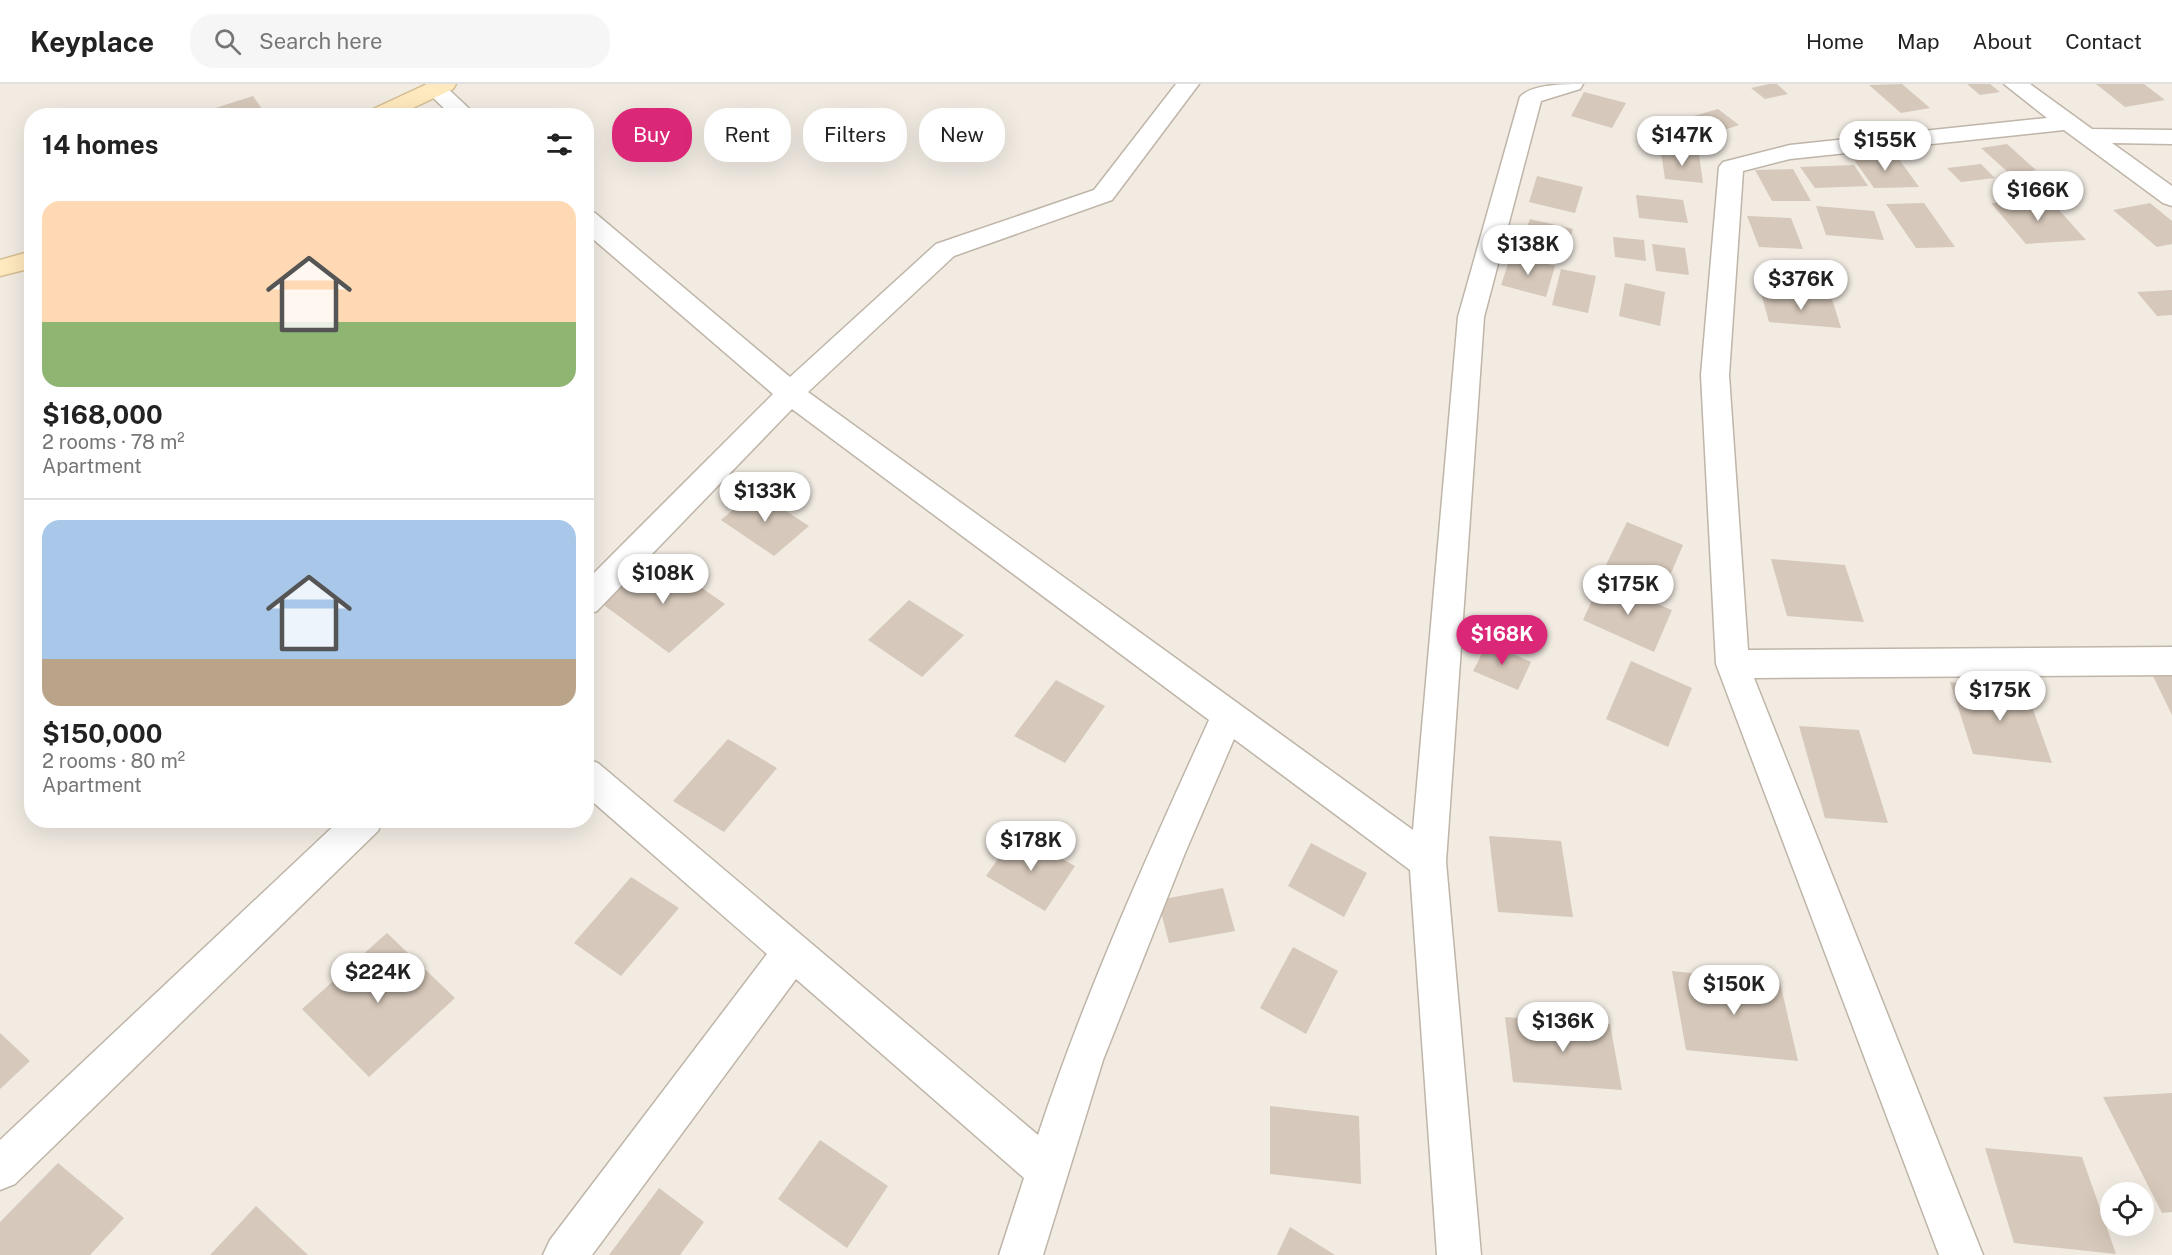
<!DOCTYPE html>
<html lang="en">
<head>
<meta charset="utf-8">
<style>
	:root { --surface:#fff; --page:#f6f6f6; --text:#222; --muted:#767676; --line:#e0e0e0; --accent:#db2777 }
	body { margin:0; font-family:"Public Sans",sans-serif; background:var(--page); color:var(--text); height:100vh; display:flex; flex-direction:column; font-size:22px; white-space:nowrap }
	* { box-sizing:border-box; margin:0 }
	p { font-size:20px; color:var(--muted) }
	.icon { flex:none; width:33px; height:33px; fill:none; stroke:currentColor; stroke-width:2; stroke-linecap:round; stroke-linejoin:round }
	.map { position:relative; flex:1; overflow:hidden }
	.panel { position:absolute; left:24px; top:24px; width:570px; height:720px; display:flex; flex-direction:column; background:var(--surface); border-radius:24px; box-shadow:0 6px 24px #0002 }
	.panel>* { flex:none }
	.banner { position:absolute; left:612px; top:24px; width:570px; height:54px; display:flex; gap:12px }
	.controls { position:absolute; left:2100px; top:1098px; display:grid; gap:12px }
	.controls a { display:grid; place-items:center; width:54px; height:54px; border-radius:50%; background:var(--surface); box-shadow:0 6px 24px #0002; font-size:30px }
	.price { position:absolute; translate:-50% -51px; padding:0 14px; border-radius:21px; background:#fff; color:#222; font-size:20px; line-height:39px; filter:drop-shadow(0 2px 3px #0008) }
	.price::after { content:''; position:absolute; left:50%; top:36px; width:18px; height:14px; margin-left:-9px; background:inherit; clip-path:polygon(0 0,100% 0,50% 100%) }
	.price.current { background:var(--accent); color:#fff }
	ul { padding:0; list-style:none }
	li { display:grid; align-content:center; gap:12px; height:318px; padding:0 18px }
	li+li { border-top:2px solid var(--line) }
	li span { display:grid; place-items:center; height:186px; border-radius:18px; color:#555 }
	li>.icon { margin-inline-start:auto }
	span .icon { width:108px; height:108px; fill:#fffc; stroke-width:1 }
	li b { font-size:26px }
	h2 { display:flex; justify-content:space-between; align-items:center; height:72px; padding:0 18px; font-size:26px }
	.chip { padding:0 21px; border-radius:24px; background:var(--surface); box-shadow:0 6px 24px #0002; font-size:21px; line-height:54px }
	.chip.current { background:var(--accent); color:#fff }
	header { display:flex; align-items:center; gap:36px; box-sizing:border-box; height:84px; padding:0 30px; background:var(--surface); border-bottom:2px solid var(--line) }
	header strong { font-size:28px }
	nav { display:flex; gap:33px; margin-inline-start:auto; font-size:21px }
	.search { width:420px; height:54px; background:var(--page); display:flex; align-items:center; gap:15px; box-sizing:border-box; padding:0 21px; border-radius:24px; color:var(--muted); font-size:22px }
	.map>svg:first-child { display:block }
	.building { fill:#d6c8ba }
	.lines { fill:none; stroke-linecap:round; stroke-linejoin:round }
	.street-casing { stroke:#bfb5a8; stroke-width:3 }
	.secondary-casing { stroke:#d5be93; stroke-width:3 }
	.street { fill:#fff; fill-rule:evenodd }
	.secondary { fill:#ffe9be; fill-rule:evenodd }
</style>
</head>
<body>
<header>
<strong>Keyplace</strong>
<div class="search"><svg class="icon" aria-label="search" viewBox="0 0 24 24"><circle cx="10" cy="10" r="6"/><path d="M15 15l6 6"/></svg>Search here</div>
<nav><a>Home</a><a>Map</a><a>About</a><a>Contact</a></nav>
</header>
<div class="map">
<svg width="2172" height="1171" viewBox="0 0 2172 1171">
	<rect width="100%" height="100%" fill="#f1ebe2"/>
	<!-- building -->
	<path class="building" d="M1769,0h8l11,10 -23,5 -14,-11z
		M1902,0l28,24 -29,5 -32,-28z
		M1967,0h23l10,8 -20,3z
		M2096,0h48l21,16 -40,7z
		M1584,8l42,11 -14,25 -41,-12z
		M253,12l12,17 -52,3 -4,-6z
		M1718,25l21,16 -30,10 -22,-17z
		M2007,60l29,26 -26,4 -29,-26z
		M1661,68l38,3 4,28 -38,-4z
		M1896,71l23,32 -45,1 -22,-31z
		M1981,80l14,14 -34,4 -14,-14z
		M1854,81l14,21 -53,2 -15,-21z
		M1793,85l18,32h-39l-17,-31z
		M1537,92l46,11 -8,26 -46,-11z
		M1636,111l47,5 5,23 -49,-5z
		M2049,115l37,41 -60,4 -35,-41z
		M1924,119l31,44 -39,1 -30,-44z
		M2150,119l22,18v23l-15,3 -44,-37z
		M1816,122l58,5 10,29 -58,-5z
		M1747,132l44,2 12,31 -44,-2z
		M1530,135l43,10 -10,31 -44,-12z
		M1613,153l31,3 2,21 -31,-4z
		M1652,160l33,4 4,27 -33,-4z
		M1511,171l44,11 -9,31 -45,-12z
		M1561,185l35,7 -8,37 -36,-8z
		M1625,199l40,9 -5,34 -41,-10z
		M2172,206v25l-15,1 -20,-24z
		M1761,209l71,6 9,29 -72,-6z
		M755,407l54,35 -35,30 -53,-36z
		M1627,438l56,23 -20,47 -58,-25z
		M657,473l68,47 -56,49 -68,-50z
		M1771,475l74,6 19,57 -77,-6z
		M1601,497l71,29 -18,42 -71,-32z
		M909,516l55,35 -42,42 -54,-37z
		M1488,558l43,20 -13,28 -45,-19z
		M1631,577l61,27 -24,59 -62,-28z
		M2151,588l21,1v42z
		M1056,596l49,26 -40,57 -51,-27z
		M1950,598l76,8 26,73 -79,-9z
		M1799,642l60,4 29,93 -63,-5z
		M728,655l49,29 -53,64 -51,-31z
		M1016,749l59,33 -30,45 -59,-35z
		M1489,752l72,5 12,76 -75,-5z
		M1311,759l56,30 -23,44 -56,-31z
		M631,793l48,31 -58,68 -47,-33z
		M1223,804l12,43 -66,12 -11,-43z
		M387,849l68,65 -86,79 -67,-68z
		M1293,863l45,24 -32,63 -46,-26z
		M1672,887l108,11 18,79 -112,-11z
		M1505,933l105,7 12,66 -109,-8z
		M0,949l30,28 -30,28z
		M2172,1009v119l-10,1 -59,-116z
		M1270,1022l89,10 2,68 -91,-10z
		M820,1056l68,46 -41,62 -69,-49z
		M1985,1064l97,9 34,97 -102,-11z
		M58,1079l66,55 -34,37h-90v-33z
		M659,1104l45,34 -24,33h-71z
		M256,1122l52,49h-98z
		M1290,1143l45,28h-58z"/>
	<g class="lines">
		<!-- street casing -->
		<g class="street-casing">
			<path id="street" d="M427,0h16l34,32h-25l-28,-27z
				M1176,0h23l-87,116 -158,56 -146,136 605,438 45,-513 62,-220c11,-13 45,-13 63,-13l-3,5 -39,12 -57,216 -38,545 35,393h-44l-27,-385 -176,-131 -49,114 -82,207 -60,195h-44l25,-77 -228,-199 -204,276h-49l7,-15 217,-286 -181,-158v-37l12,4 440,372c47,-142 109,-279 171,-415l-417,-311 -195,202 -11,4v-34l187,-187 -187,-161v-22l9,2 195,164 146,-133 158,-54z
				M2004,0h26l62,45 80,1v14l-60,-1 60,43v20l-9,-3 -99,-73 -274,29 -47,12 -14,204 19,275 424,-3v28l-418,3 229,577h-44l-223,-591 -15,-289 18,-208 4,-5 67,-17 257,-27z
				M340,736h43l-5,11 -363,353 -15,6v-50z"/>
		</g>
		<!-- secondary casing -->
		<g class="secondary-casing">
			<path id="secondary" d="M427,0h29l-3,5 -57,27h-30l3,-5z
				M32,167v17l-32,8v-16z"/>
		</g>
		<!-- street -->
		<use href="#street" class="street"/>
		<!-- secondary -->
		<use href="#secondary" class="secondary"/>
	</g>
</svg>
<div class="controls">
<a><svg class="icon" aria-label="locate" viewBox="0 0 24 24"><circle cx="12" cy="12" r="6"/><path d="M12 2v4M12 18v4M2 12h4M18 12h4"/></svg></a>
</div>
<b class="price" style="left:1682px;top:83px">$147K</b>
<b class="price" style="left:1885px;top:88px">$155K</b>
<b class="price" style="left:2038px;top:138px">$166K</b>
<b class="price" style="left:1528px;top:192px">$138K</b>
<b class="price" style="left:1801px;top:227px">$376K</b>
<b class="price" style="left:765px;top:439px">$133K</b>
<b class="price" style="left:663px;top:521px">$108K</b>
<b class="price" style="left:1628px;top:532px">$175K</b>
<b class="price current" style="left:1502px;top:582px">$168K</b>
<b class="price" style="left:2000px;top:638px">$175K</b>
<b class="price" style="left:1031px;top:788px">$178K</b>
<b class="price" style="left:378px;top:920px">$224K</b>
<b class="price" style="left:1734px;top:932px">$150K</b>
<b class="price" style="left:1563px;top:969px">$136K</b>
<div class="banner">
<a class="chip current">Buy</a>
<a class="chip">Rent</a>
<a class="chip">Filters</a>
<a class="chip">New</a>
</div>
<section class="panel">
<h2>14 homes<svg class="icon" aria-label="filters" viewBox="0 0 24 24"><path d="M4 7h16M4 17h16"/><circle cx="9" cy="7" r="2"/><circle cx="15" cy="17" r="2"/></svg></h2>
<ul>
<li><span style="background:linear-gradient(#ffd9b3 65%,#8fb573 0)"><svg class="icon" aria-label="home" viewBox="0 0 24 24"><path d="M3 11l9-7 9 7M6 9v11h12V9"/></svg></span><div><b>$168,000</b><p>2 rooms · 78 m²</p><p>Apartment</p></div></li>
<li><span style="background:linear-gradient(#a9c7e8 75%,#b9a48a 0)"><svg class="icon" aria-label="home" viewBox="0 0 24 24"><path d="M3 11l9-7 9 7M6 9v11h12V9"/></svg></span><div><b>$150,000</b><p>2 rooms · 80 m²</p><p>Apartment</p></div></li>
</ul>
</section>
</div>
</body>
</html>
